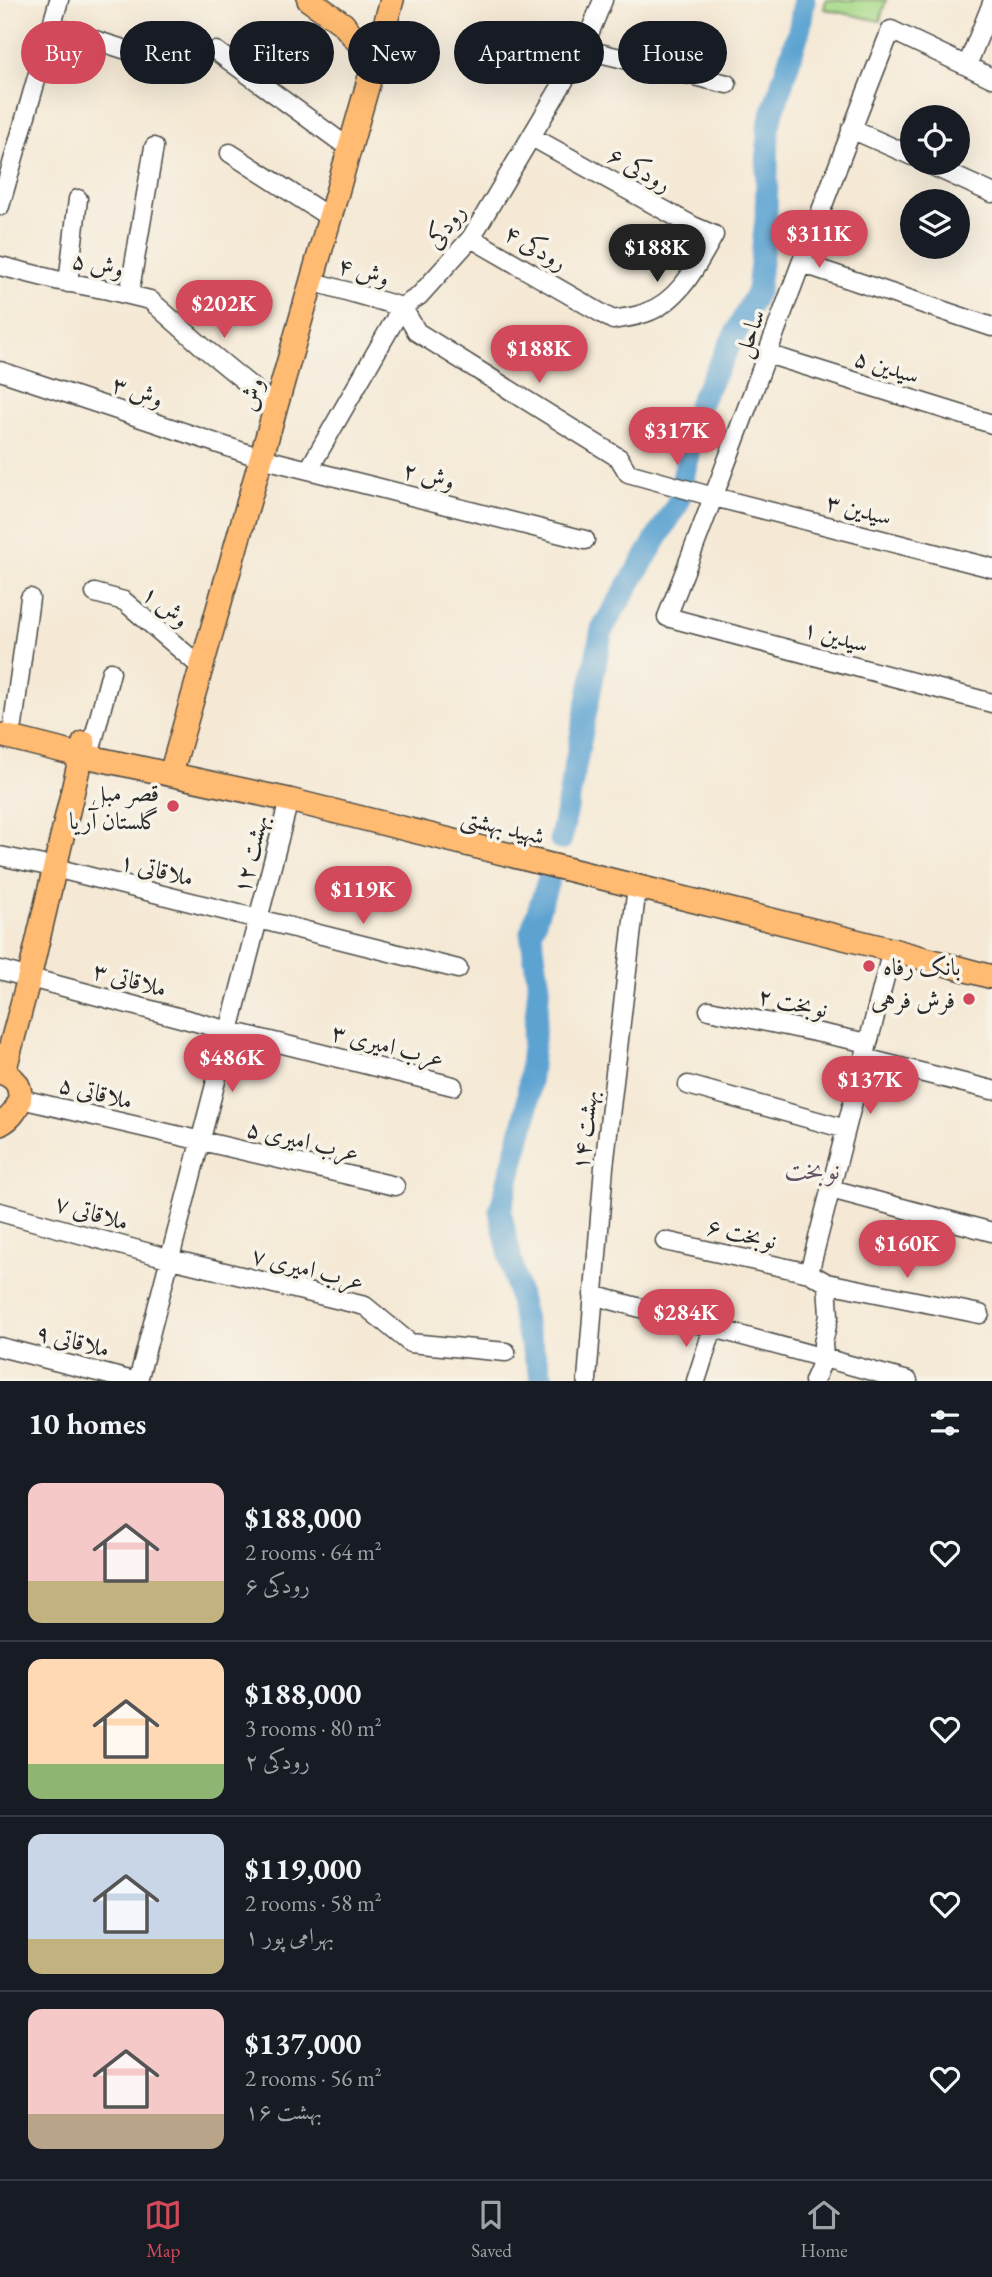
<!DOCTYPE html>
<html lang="en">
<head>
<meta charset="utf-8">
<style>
	:root { --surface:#171b24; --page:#20242c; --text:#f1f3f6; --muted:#9ea1a6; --line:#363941; --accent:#d1495b }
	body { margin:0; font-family:"EB Garamond",Amiri,serif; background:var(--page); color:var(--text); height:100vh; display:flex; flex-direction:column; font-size:26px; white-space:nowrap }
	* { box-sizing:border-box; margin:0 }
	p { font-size:23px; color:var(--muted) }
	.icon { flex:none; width:38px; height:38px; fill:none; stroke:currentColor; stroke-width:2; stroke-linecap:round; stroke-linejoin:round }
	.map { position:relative; height:1381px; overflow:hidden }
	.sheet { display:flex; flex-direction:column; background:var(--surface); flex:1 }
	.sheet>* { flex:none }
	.guide { position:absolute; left:21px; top:21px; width:950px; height:63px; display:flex; gap:14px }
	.tools { position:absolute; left:900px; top:105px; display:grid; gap:14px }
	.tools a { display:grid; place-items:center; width:70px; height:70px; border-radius:50%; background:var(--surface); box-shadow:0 7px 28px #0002; font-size:35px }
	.price { position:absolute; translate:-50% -60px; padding:0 16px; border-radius:24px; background:var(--accent); color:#fff; font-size:23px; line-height:46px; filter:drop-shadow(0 2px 4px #0008) }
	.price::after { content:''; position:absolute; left:50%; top:42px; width:21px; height:16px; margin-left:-10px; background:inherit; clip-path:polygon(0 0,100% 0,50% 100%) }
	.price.on { background:#222; color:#fff }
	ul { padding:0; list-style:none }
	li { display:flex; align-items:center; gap:21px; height:175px; padding:0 28px }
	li+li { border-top:2px solid var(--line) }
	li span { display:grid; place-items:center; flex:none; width:196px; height:140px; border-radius:14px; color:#555 }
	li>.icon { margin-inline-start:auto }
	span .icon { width:84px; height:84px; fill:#fffc; stroke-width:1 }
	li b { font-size:30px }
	h2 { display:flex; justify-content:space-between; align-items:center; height:84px; padding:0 28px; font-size:30px }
	.pill { padding:0 24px; border-radius:32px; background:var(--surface); box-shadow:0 7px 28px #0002; font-size:24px; line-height:63px }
	.pill.on { background:var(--accent); color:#fff }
	.menu { display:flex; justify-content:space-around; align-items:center; height:98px; border-top:2px solid var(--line); background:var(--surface); font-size:19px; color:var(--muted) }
	.menu a { display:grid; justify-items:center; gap:4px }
	.menu .on { color:var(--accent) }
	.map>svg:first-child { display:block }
	.green { fill:#a8da8a; stroke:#6a825a; stroke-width:2 }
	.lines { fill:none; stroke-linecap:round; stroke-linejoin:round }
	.river { stroke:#5ca3d2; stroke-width:23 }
	.minor-casing { stroke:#494844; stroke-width:21 }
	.major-casing { stroke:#494844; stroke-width:26 }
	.minor { stroke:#fff; stroke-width:18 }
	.major { stroke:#ffbb71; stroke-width:23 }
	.poi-dot { fill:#d1495b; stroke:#f7f3e8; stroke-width:2.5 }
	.labels { text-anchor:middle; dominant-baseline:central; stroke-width:7; stroke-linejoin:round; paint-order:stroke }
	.street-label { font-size:24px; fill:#2b2b2b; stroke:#f7f3e8 }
	.poi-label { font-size:24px; fill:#2b2b2b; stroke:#f7f3e8; text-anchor:end }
	.neighbourhood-label { font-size:26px; fill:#635364; stroke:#f7f3e8 }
</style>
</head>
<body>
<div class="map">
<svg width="992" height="1381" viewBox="0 0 992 1381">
	<rect width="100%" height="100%" fill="#f7f3e8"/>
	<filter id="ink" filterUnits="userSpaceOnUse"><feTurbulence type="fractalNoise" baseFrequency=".0143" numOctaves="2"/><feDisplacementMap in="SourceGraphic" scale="14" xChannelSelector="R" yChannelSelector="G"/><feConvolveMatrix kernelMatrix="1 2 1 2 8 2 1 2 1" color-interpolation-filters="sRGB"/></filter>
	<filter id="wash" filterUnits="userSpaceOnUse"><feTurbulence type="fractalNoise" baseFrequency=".00686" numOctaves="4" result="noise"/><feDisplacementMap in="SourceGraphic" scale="28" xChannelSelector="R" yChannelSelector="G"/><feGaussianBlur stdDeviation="1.57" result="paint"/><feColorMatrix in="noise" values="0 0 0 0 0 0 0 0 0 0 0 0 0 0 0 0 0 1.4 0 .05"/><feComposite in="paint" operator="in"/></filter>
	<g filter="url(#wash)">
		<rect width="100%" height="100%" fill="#f5e9d5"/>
		<!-- green -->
		<path class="green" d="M826,0h60l-6,21 -56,-12z"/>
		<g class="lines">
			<!-- river -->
			<path class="river" d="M561,839l41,-210 76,-126 20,-97 60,-116 8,-70 2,-93 32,-100 4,-27
				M543,1381l-17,-53 -26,-117 26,-96 13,-129 -8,-53 19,-58"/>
		</g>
	</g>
	<g filter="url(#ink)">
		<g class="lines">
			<!-- minor casing -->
			<g class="minor-casing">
				<path id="minor" d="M51,26l132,42
					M583,49l144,35
					M216,51l133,97
					M967,66l25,-63
					M992,78l-101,-48c-78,194 -147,392 -224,587l325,86
					M851,129l61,27
					M230,153l99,64
					M926,163l66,30
					M0,206l59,-206
					M471,238l142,82c10,-2 22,-3 32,-7 35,-12 52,-48 69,-78l-21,-9 -161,-89
					M801,263l191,64
					M0,266l60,15 48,9 42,10 53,47 72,59
					M311,281l91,26
					M68,283l10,-84
					M129,295l25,-148
					M402,307l15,25 202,126 9,15 86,24 278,71
					M767,354l225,70
					M0,371l261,87 324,82
					M309,469l93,-162 17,-11 52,-58 112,-189 20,-49
					M95,593l29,8 77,66
					M13,725l17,-127
					M92,745l19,-73
					M0,856l43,9 415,104
					M0,970l230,61 223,55
					M709,1010l159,33
					M864,1058l128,32
					M688,1085l158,44
					M21,1099l374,87
					M831,1189l161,43
					M0,1212l171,47 194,47 45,37 96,9
					M665,1241l144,32 18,10 2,33 -6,27 1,15 -10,23
					M809,1273l83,-323
					M827,1283l153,31
					M593,1295l315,86
					M0,1347l133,34
					M587,1380l17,-213 33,-281
					M138,1381l151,-581
					M696,1381l17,-53"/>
			</g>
			<!-- major casing -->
			<g class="major-casing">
				<path id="major" d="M309,0l34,24 31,37
					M0,735l71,18 218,47 603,150 100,27
					M174,763l218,-763
					M0,1072c29,8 24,40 0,52
					M4,1072l25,-94 55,-235"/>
			</g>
			<!-- minor -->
			<use href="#minor" class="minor"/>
			<!-- major -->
			<use href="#major" class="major"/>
		</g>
	</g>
	<!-- markers -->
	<g class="poi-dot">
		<circle cx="173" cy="806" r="7"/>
		<circle cx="869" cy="966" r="7"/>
		<circle cx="969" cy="999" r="7"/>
	</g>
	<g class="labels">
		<!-- street labels -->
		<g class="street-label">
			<text transform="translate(640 169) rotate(29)">رودکی ۶</text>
			<text transform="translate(445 226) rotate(-53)">رودکی</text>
			<text transform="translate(536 247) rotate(30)">رودکی ۴</text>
			<text transform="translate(98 264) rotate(11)">وش ۵</text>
			<text transform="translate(364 271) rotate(16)">وش ۴</text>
			<text transform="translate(749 333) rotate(-70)">ساحل</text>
			<text transform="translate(887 366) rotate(17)">سیدین ۵</text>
			<text transform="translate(138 391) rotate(19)">وش ۳</text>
			<text transform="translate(251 394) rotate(-74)">وش</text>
			<text transform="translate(429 475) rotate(14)">وش ۲</text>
			<text transform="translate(859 509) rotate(14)">سیدین ۳</text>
			<text transform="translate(166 606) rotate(39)">وش ۱</text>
			<text transform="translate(836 636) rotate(15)">سیدین ۱</text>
			<text transform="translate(503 826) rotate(14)">شهید بهشتی</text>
			<text transform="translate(250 854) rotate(-76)">۱۲ بهشت</text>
			<text transform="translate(157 869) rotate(14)">ملاقاتی ۱</text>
			<text transform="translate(130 979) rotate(15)">ملاقاتی ۳</text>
			<text transform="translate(793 1002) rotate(12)">۲ نوبخت</text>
			<text transform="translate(388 1045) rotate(14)">۳ عرب امیری</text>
			<text transform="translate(96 1092) rotate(14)">ملاقاتی ۵</text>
			<text transform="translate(584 1130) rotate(-83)">بهشت ۱۴</text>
			<text transform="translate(303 1140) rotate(13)">۵ عرب امیری</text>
			<text transform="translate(92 1212) rotate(16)">۷ ملاقاتی</text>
			<text transform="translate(742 1233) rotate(13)">نوبخت ۶</text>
			<text transform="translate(308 1268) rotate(14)">۷ عرب امیری</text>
			<text transform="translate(73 1340) rotate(14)">ملاقاتی ۹</text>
		</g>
		<!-- poi labels -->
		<g class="poi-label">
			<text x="159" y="792">قصر مبل<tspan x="159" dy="28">گلستان آریا</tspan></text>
			<text x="883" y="966" text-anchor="start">بانک رفاه</text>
			<text x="955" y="999">فرش فرهی</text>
		</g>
		<!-- neighbourhood labels -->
		<g class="neighbourhood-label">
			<text x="812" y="1170">نوبخت</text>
		</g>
	</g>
</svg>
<div class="tools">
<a><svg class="icon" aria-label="locate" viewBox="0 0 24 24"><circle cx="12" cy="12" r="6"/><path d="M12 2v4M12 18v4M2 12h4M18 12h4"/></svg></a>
<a><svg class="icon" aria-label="layers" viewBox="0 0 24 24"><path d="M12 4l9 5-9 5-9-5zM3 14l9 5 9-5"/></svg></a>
</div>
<b class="price" style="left:819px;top:270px">$311K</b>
<b class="price on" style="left:657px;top:284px">$188K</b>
<b class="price" style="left:224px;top:340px">$202K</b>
<b class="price" style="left:539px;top:385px">$188K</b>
<b class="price" style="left:677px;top:467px">$317K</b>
<b class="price" style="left:363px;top:926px">$119K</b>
<b class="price" style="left:232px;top:1094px">$486K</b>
<b class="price" style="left:870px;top:1116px">$137K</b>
<b class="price" style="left:907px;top:1280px">$160K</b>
<b class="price" style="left:686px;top:1349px">$284K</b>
<div class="guide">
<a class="pill on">Buy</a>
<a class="pill">Rent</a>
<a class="pill">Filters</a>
<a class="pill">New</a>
<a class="pill">Apartment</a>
<a class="pill">House</a>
</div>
</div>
<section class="sheet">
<h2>10 homes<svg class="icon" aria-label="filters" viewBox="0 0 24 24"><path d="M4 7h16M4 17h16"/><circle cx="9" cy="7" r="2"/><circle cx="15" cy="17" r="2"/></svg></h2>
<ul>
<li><span style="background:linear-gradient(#f6c9c9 70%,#c2b280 0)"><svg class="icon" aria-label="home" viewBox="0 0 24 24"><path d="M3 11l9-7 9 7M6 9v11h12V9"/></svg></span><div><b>$188,000</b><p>2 rooms · 64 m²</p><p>رودکی ۶</p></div><svg class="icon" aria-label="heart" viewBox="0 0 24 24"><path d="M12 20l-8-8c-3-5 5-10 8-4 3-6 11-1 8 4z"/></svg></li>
<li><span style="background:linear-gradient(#ffd9b3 75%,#8fb573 0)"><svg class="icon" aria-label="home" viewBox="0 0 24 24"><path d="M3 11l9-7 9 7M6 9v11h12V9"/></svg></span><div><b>$188,000</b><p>3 rooms · 80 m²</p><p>رودکی ۲</p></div><svg class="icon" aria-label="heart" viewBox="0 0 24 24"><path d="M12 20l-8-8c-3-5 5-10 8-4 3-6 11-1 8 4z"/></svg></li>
<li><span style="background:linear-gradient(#c9d6e8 75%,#c2b280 0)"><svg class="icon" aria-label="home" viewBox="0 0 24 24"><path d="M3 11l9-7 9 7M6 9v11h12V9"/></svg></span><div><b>$119,000</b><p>2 rooms · 58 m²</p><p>۱ بهرامی پور</p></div><svg class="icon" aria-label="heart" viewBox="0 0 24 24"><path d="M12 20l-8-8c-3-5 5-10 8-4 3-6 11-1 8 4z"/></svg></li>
<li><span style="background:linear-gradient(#f6c9c9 75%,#b9a48a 0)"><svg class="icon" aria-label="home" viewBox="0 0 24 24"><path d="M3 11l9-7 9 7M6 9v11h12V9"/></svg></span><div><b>$137,000</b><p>2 rooms · 56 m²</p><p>۱۶ بهشت</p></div><svg class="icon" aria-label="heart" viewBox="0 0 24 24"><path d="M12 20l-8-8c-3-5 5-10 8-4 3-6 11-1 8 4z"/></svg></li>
</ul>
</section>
<nav class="menu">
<a class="on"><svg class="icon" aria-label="map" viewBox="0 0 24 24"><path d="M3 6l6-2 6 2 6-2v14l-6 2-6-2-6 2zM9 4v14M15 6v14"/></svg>Map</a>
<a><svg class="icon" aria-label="saved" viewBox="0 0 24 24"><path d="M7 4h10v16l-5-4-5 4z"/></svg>Saved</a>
<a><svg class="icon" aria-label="home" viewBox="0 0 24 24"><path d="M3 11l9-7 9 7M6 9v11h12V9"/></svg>Home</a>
</nav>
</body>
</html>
